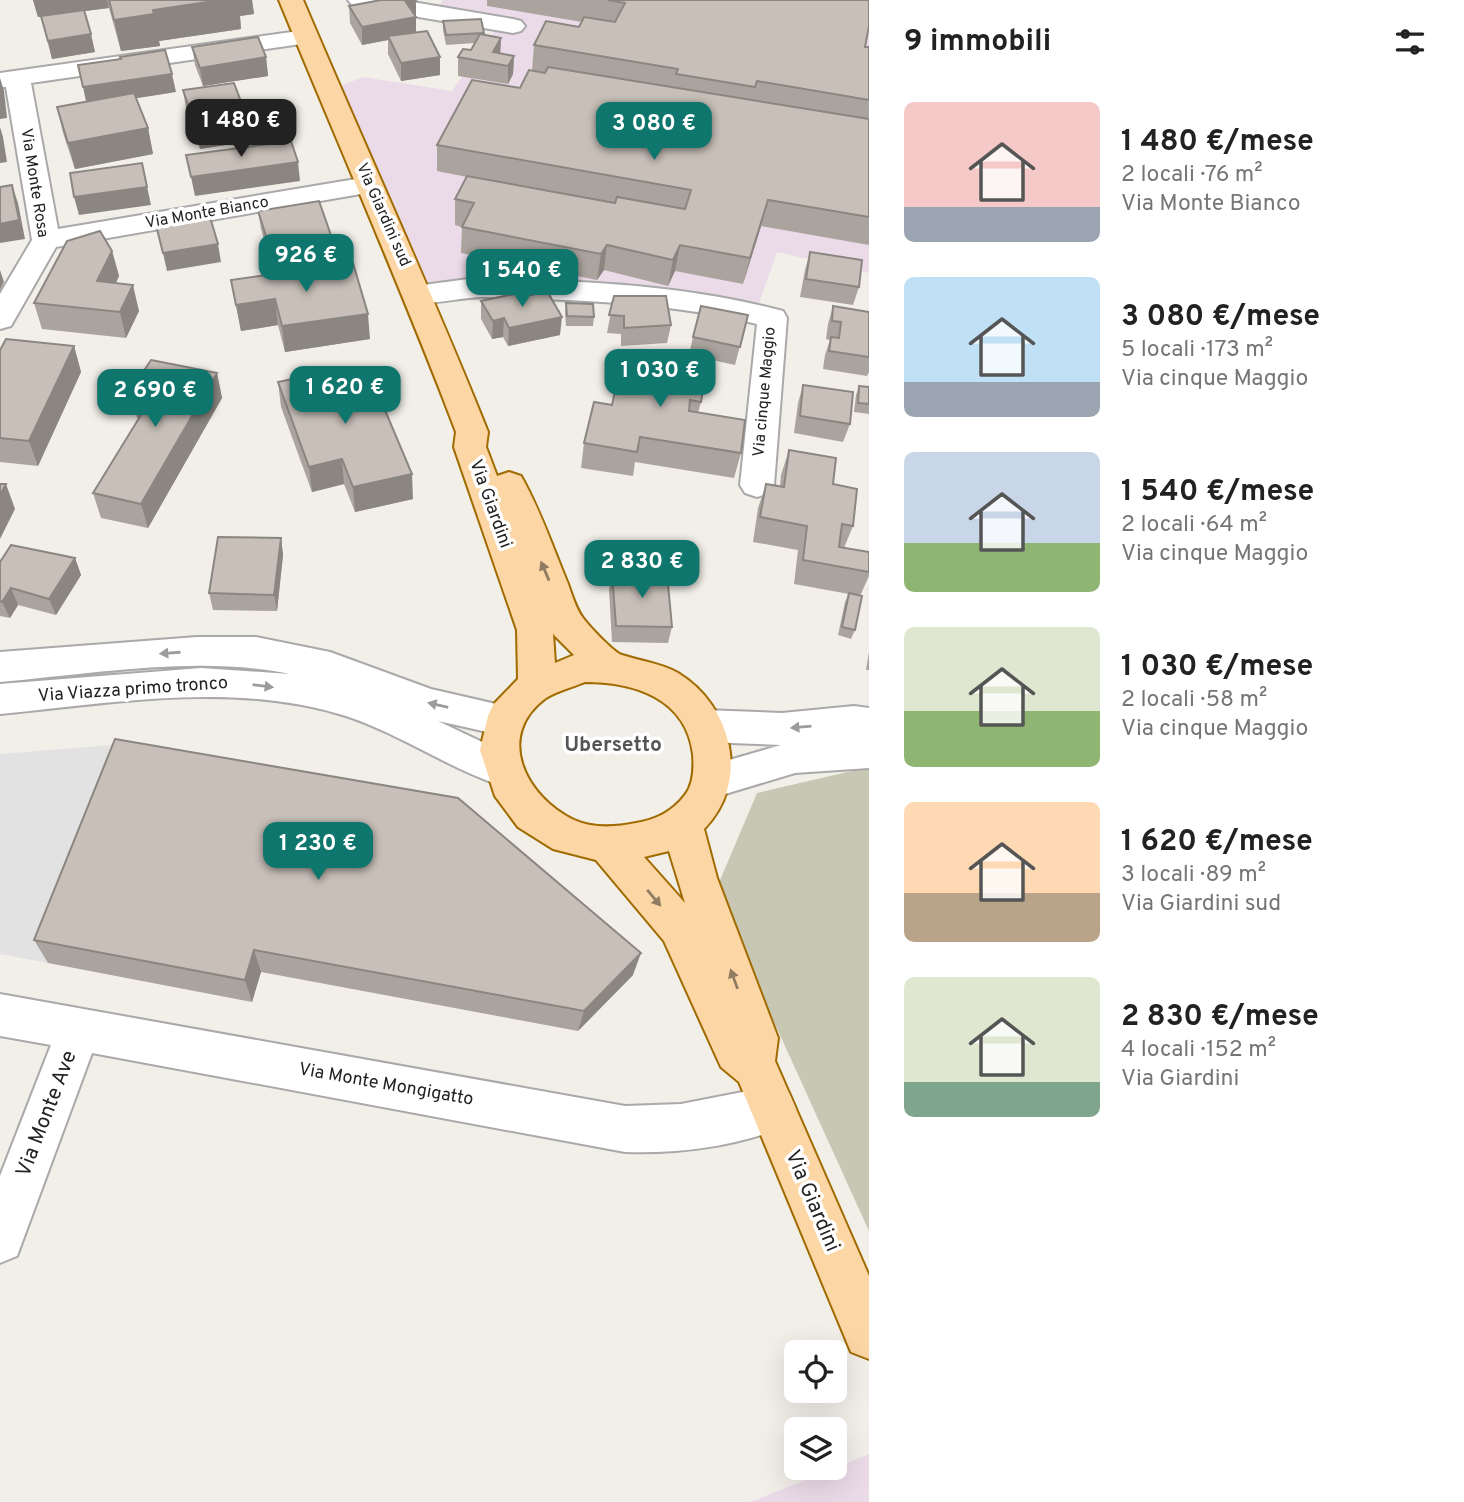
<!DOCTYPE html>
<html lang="it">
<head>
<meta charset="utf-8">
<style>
	:root { --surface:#fff; --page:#f2f2f2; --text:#222; --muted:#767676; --accent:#0f766e }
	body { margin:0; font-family:Overpass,sans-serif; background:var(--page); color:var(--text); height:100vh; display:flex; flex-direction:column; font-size:26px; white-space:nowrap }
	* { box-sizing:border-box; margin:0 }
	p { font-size:23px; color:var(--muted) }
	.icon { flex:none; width:38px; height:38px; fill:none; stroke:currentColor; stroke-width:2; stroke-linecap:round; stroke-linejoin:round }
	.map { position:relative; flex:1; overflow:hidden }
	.details { display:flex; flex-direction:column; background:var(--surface); width:595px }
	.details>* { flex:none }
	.tools { position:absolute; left:784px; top:1340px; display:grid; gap:14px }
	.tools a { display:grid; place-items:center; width:63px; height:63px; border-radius:10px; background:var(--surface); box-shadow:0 7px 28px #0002; font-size:35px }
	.price { position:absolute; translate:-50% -60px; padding:0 16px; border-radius:14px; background:var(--accent); color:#fff; font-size:23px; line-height:46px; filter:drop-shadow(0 2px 4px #0008) }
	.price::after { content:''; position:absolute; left:50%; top:42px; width:21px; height:16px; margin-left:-10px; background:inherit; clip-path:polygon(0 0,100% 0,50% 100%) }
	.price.on { background:#222; color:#fff }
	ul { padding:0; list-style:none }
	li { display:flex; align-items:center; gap:21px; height:175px; padding:0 35px }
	li span { display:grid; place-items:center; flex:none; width:196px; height:140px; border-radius:10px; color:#555 }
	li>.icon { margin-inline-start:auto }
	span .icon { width:84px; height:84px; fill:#fffc; stroke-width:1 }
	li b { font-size:30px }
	h2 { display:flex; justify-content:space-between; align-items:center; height:84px; padding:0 35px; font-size:30px }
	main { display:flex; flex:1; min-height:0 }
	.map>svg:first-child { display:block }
	.industrial { fill:#ebdbe8 }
	.construction { fill:#c7c7b4 }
	.parking { fill:#e2e2e2 }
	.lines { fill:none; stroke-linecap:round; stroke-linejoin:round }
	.minor-casing { stroke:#a9a9a9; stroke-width:4 }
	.major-casing { stroke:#a06b00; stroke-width:4 }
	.minor { fill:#fff; fill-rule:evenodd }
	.major { fill:#fcd6a4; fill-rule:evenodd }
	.wall { fill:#aba49e }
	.shaded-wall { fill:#8b8681 }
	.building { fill:#c7bfb8; stroke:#8b8681; stroke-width:2 }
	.oneway { fill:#8f7c63 }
	.oneway2 { fill:#9c9c9c }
	.labels { text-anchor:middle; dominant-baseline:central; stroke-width:7; stroke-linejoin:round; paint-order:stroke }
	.far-street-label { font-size:16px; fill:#222; stroke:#fff }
	.street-label { font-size:18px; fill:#222; stroke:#fff }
	.quarter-label { font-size:21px; font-weight:bold; fill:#555; stroke:#fff }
	.near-street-label { font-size:21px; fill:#222; stroke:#fff }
</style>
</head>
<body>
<main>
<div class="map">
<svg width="869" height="1502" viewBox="0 0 869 1502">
	<rect width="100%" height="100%" fill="#f2efe9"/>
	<!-- industrial -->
	<path class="industrial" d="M443,0h426v273l-92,-21 -18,51 -100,-12 -236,11 -88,-214 28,-11 89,14 49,-69 -66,-10z
		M869,1454v48h-119l85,-34z"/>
	<!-- construction -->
	<path class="construction" d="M869,767v464l-154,-339 42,-99z"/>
	<!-- parking -->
	<path class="parking" d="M137,743l-89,220 -48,-9v-200z"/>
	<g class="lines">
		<!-- minor casing -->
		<g class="minor-casing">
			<path id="minor" d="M348,0h53l112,19 8,2 4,5 -4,5 -8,2 -153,-26 -8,-2z
				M306,30l9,2 3,5 -3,5 -284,41 27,146 310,-52 10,2 4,6 -4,6 -322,56 -45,79 -11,3v-35l32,-54 -26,-153h-6v-14z
				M476,278c104,3 206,6 307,33l4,7 -13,167 -5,8 -12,4 -12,-4 -5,-8 17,-161c-89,-22 -179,-24 -270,-27 -26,-1 -54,10 -79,4l-5,-7 5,-7z
				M197,637h59l74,15 101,37 87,20 6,11 -6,11 -13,5 -67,-15 78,37 5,12 -5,12 -14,4c-54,-18 -102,-52 -156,-70 -111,-35 -233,-13 -346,-2v-30l201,-16 89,6c-91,-19 -197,0 -290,8v-30z
				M854,706l15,2v60l-74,5 -83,25 -14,-5 -6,-12 6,-12 83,-24 -76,-3 -13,-5 -6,-11 6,-11 13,-5 77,3z
				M0,994l625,112 56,-2 92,-18 16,7 7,16 -7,16c-50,21 -110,29 -164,27l-533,-99 -75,203 -17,7v-87l51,-131 -51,-9z"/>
		</g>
		<!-- major casing -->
		<g class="major-casing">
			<path id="major" d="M279,0h24c61,144 127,287 185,432l-2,15 11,29 12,-4 12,4c19,33 32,72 47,108 4,11 8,25 15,34 6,8 30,34 39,37 18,6 38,8 56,18 54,33 73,108 26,156l13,49 61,160 -3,23 94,215v83l-18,-7 -112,-270 -18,-15 -57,-126 -68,-81 -43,-11 -35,-22 -23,-31 -15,-46 8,-34 5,-11 25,-26 -1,-49 -63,-183 2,-15c-55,-145 -118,-288 -177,-432zM553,633l1,2 20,20 -19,8zM585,682c49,0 101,16 108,72 1,13 1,30 -8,41 -12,16 -29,25 -49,28 -20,4 -42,6 -62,-3 -48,-23 -80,-84 -28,-122 11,-7 27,-11 39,-16zM669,851l16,52 -41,-46z"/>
		</g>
		<!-- minor -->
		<use href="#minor" class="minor"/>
		<!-- major -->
		<use href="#major" class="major"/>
	</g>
	<!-- wall -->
	<path class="wall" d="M33,0h219l2,14 -14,2 1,13 -82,12 1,5 -39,5 -12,-43 -25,3 11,41 -43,7 -11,-42h-3z
		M487,0h382l-4,47h4v198l-108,-19 -18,58 -68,-13 -7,15 -64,-16 -7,10 -136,-27 1,-26 -7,-2v-26l12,-22 -30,-6v-26l83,-57 12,-17 2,-26 45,-18 3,-5 -95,-16z
		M416,1v31l24,43 -39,6 -13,-27v-14l-26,5 -12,-22 -1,-17z
		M443,21l41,12v2l17,3 -1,15 14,3 -1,18 -5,10 -50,-8v-19l13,-7 4,-7 -29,2 -3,-15z
		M192,47l74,10 2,19 -65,10 -8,-21z
		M183,90l66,33 2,18 -51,8 -14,-40z
		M176,92l-40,6 12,30 5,26 -78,15 -12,-36 -6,-26z
		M258,211l77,48 -62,10 -12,-40z
		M112,251l7,25 -3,7 23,28 -13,27 -84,-9 -8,-26z
		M810,252l49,35 -6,18 -53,-8 5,-27z
		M231,280l139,59 -85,13 -7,-27 -37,6z
		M614,296l57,29 -4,18 -46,3v-12l-14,-1z
		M481,301l79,34 -52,11 -5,-9 -11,2 -11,-20z
		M566,303l28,14 -1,9h-27l-1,-13z
		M833,306l36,6v60l-2,4 -44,-7 2,-14 5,-15 -4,-1 2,-15z
		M748,315l-13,50 -46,-10 4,-18z
		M74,346l7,26 -43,94 -38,-4v-112z
		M623,354l78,48 -3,11 43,40 -7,25 -99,-16 -2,14 -52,-8 3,-25 28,-38z
		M217,373l5,25 -74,130 -47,-10 -8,-25 46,-75h-2l-7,-26z
		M328,378l85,121 -58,13 -11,-28 -32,8 -31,-85 -3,-25z
		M803,385l47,39 -7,18 -49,-9 4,-30z
		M859,386l10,1v27l-15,-2 2,-17z
		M789,450l44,34 20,42 -9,22 25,4v24l-9,20 -5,34 -4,9 -13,-4 7,-33 4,-8 -55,-10 4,-34 -45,-8 5,-34 8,-24 14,2 1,-11z
		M281,538l2,17 -6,56 -64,-1 -4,-17z
		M75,558l6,17 -25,40 -38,-10 -8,13 -10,-2v-54z
		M612,573l60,54 -4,16 -56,-1 -3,-52z
		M869,652v18h-3z
		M115,739l518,236 -55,56 -317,-59 -9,30 -204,-39 -14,-23z"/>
	<!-- shaded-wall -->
	<path class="shaded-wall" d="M33,0h74l2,8 -71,9z
		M221,0h31l2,14 -14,2 1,13 -82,12 1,5 -39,5 -7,-31 39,-10z
		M416,1v34l-28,1v4l-26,5v-18l44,-25z
		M91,34l4,18 -43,7 -4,-18z
		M501,38l-1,18 -7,-4z
		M514,56l-1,18 -5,10v-18z
		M266,57l2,19 -65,10 -3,-18z
		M440,57v18l-39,6v-18z
		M172,74l4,18 -89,14 -4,-19z
		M0,78l4,13 3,27 -7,1z
		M249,123l2,18 -51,8 -3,-18z
		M0,127l3,10 4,25 -7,1z
		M148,128l5,26 -78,15 -7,-26z
		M298,162l2,19 -105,15 -4,-19z
		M142,163l9,42 -72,10 -5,-18z
		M12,185l6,18 7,36 -25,4v-19z
		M768,200l-7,26 -18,58 7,-26z
		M333,241l2,18 -62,10 -2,-18z
		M218,244l3,18 -54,9 -4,-18z
		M607,245l-3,25 -7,10 4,-26z
		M680,245l-5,26 -7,15 5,-26z
		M112,251l7,25 -15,31 -7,-26z
		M0,270l4,12 -4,8z
		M133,285l6,26 -13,27 -6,-26z
		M275,299l3,26 -37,6 -5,-26z
		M368,314l2,25 -85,13 -3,-26z
		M562,317l-2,18 -52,11 1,-18z
		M504,318l-1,19 -11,2 1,-18z
		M74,346l7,26 -43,94 -9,-25z
		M217,373l5,25 -74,130 -7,-24z
		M342,459l2,25 -32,8 -3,-25z
		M412,474l1,25 -58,13 -2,-25z
		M6,484l9,25 -15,30v-44z
		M281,538l2,17 -6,56 -3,-16z
		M75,558l6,17 -25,40 -7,-16z
		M11,588l7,17 -8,13 -8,-16z
		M254,950l7,22 -9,30 -7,-22z
		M641,953l-8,22 -55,56 6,-20z"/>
	<!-- building -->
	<path class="building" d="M109,0h112l-68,10 1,4 -40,6z
		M381,0h34l1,1 -10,1 10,15 -54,10 -13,-21z
		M608,0h261v26l-4,21h4v53l-112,-19 -2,6 -79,-13 2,-5 -144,-24 12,-24 33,6 5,-10 31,5 10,-19z
		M84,10l7,24 -43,7 -7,-25z
		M481,19l3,14 -38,2 -3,-14z
		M427,31l13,26 -39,6 -13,-27z
		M480,34l21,4 -8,14 21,4 -6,10 -50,-9 5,-8 8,1z
		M258,37l8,20 -66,11 -8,-21z
		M165,50l7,24 -89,13 -5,-22 43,-6 -1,-2z
		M548,67l321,52v98l-101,-17 -18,58 -70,-13 -7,15 -66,-15 -6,9 -139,-27 12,-24 -19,-4 12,-23 148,27 2,-6 68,12 6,-19 -254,-45 35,-65 48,8 9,-18 16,3z
		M234,83l15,40 -52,8 -14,-41z
		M134,93l14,35 -80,15 -11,-36z
		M291,141l7,21 -107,15 -5,-22z
		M142,163l5,24 -73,10 -4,-24z
		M12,185l7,35 -19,4v-37z
		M319,201l14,40 -62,10 -13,-40z
		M210,217l8,27 -55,9 -7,-28z
		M100,231l12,20 -15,30 36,4 -13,27 -86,-9 33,-62z
		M810,252l52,8 -3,27 -53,-8z
		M353,263l15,51 -86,12 -7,-27 -39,6 -5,-25z
		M528,291l3,4 16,-4 15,26 -53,11 -5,-10 -11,3 -12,-20z
		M614,296h52l5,29 -47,3v-12l-15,-1z
		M566,303l27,1 1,13 -27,-1z
		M701,306l47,9 -8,32 -47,-10z
		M833,306l36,6v45l-40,-6 2,-14 8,1 2,-16 -9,-1z
		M6,339l68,7 -45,95 -29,-3v-88z
		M623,354l84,12 -6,36 -11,-2 -1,11 56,9 -4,33 -101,-16 -3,15 -53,-9 10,-41 18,3z
		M151,360l66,13 -76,131 -48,-11 59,-96 -22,-5z
		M368,370l44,104 -59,13 -11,-28 -33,8 -31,-85 48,-10 2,6z
		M803,385l50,7 -3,32 -50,-8z
		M859,386l10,1v17l-11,-1z
		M789,450l47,8 -3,26 24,5 -4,37 -11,-2 -3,23 30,5v20l-66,-12 4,-34 -47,-9 6,-33 18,3z
		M0,484h6l-6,11z
		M218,537l63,1 -7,57 -65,-2z
		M11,545l64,13 -26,41 -38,-11 -9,14 -2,-1v-39z
		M612,573l55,1 5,53 -56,-1z
		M849,593l13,3 -7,34 -13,-3z
		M115,739l343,59 183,155 -57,58 -330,-61 -9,30 -211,-40z"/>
	<!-- one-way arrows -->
	<defs><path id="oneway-solid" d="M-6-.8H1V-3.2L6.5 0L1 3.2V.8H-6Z" transform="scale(1.75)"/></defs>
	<g class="oneway">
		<use href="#oneway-solid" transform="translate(545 571) rotate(-113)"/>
		<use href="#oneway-solid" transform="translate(654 898) rotate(50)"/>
		<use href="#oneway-solid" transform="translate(734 979) rotate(-110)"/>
	</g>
	<g class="oneway2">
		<use href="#oneway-solid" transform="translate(170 653) rotate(176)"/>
		<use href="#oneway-solid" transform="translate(263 686) rotate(7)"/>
		<use href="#oneway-solid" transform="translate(438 705) rotate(-167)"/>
		<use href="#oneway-solid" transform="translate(801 727) rotate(175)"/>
	</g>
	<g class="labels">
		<!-- far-street labels -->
		<g class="far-street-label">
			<text transform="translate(34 183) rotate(81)">Via Monte Rosa</text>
			<text transform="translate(207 213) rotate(-10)">Via Monte Bianco</text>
			<text transform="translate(383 215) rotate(66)">Via Giardini sud</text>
			<text transform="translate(765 392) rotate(-85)">Via cinque Maggio</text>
		</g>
		<!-- street labels -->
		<g class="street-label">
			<text transform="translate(490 504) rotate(70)">Via Giardini</text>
			<text transform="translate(133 690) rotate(-4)">Via Viazza primo tronco</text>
			<text transform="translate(386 1085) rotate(10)">Via Monte Mongigatto</text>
		</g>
		<!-- quarter labels -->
		<g class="quarter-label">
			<text x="613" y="745">Ubersetto</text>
		</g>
		<!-- near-street labels -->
		<g class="near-street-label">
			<text transform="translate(47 1114) rotate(-69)">Via Monte Ave</text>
			<text transform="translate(812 1201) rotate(67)">Via Giardini</text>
		</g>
	</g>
</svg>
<div class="tools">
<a><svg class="icon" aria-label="locate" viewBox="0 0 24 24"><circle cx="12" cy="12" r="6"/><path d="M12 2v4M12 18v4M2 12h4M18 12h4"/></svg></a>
<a><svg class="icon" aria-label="layers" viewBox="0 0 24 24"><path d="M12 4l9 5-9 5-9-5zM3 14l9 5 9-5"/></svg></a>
</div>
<b class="price on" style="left:241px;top:159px">1 480 €</b>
<b class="price" style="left:654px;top:162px">3 080 €</b>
<b class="price" style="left:306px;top:294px">926 €</b>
<b class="price" style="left:522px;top:309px">1 540 €</b>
<b class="price" style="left:660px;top:409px">1 030 €</b>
<b class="price" style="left:345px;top:426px">1 620 €</b>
<b class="price" style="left:155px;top:429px">2 690 €</b>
<b class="price" style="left:642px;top:600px">2 830 €</b>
<b class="price" style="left:318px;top:882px">1 230 €</b>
</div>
<section class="details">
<h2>9 immobili<svg class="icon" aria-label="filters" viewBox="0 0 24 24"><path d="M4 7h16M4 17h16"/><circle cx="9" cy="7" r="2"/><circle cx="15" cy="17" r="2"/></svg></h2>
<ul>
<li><span style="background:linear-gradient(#f6c9c9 75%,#9aa5b1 0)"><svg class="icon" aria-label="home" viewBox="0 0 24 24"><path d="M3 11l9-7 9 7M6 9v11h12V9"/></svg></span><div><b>1 480 €/mese</b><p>2 locali · 76 m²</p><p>Via Monte Bianco</p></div></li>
<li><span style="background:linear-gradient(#bfe0f5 75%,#9aa5b1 0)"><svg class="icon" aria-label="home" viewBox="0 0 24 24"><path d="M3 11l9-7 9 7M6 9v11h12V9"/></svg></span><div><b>3 080 €/mese</b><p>5 locali · 173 m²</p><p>Via cinque Maggio</p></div></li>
<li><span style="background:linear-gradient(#c9d6e8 65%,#8fb573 0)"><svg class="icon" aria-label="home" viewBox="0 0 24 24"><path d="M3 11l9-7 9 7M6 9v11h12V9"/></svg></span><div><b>1 540 €/mese</b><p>2 locali · 64 m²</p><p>Via cinque Maggio</p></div></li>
<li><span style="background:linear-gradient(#dfe7d0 60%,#8fb573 0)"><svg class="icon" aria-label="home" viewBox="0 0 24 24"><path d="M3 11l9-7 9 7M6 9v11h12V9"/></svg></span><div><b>1 030 €/mese</b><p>2 locali · 58 m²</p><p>Via cinque Maggio</p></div></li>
<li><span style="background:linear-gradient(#ffd9b3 65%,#b9a48a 0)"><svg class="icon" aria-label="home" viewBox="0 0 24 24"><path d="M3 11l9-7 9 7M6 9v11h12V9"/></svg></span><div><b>1 620 €/mese</b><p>3 locali · 89 m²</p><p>Via Giardini sud</p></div></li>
<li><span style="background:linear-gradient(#dfe7d0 75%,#7fa58c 0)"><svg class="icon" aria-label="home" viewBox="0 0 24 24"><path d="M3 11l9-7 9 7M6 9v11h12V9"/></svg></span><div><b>2 830 €/mese</b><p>4 locali · 152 m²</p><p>Via Giardini</p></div></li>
</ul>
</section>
</main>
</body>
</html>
